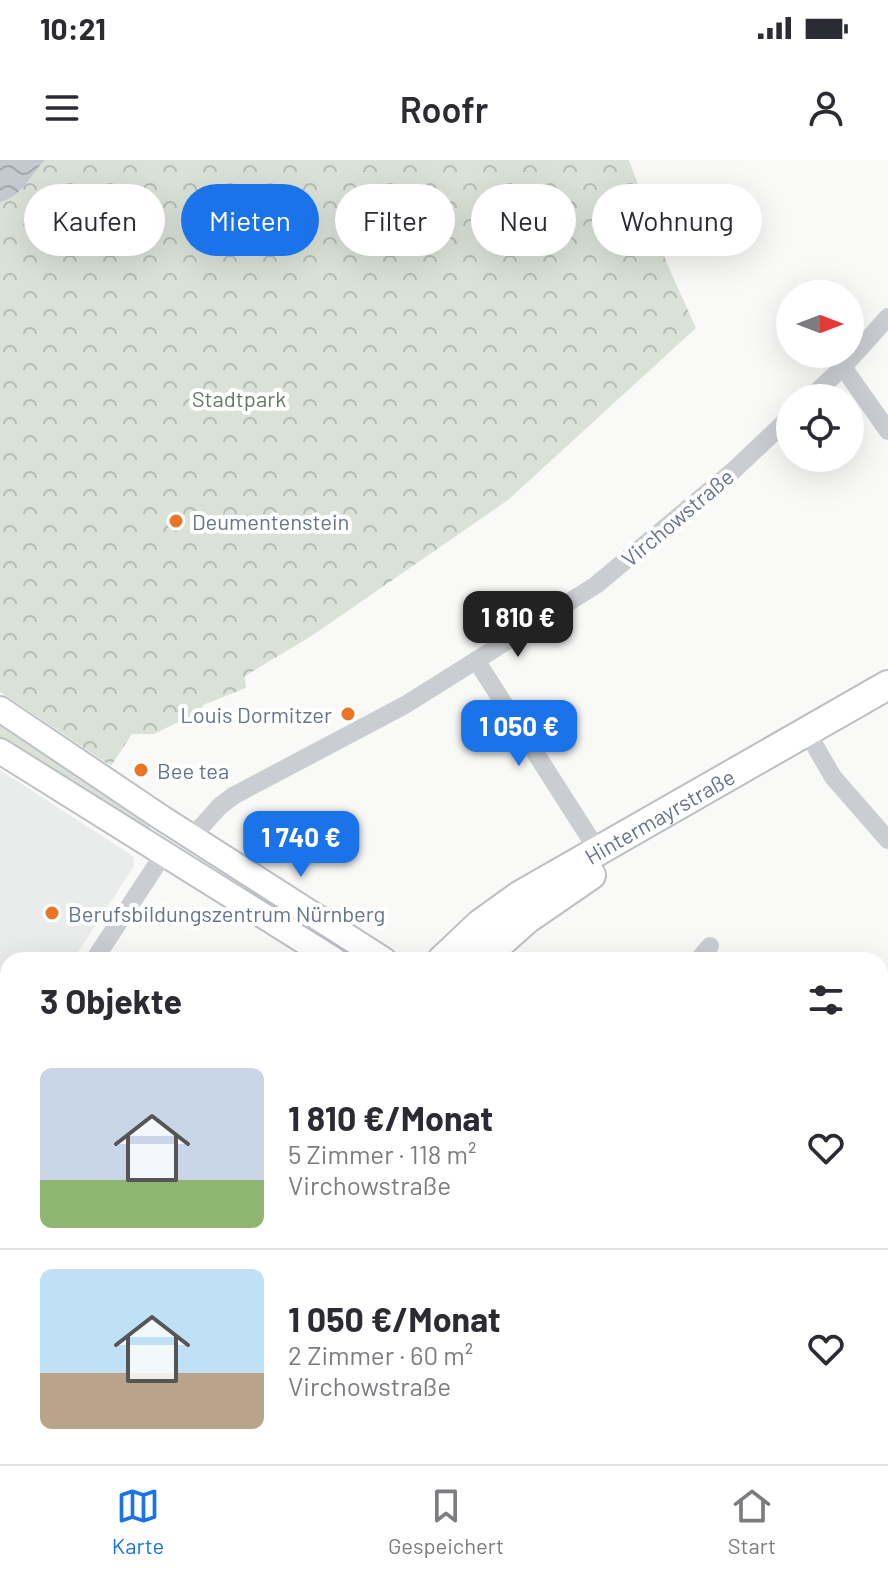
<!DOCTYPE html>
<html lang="de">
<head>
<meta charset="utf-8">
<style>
	:root { --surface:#fff; --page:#f7f7f7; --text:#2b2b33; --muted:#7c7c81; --line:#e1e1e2; --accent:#1a73e8 }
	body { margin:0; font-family:Barlow,sans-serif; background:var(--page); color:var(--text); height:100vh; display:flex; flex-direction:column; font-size:30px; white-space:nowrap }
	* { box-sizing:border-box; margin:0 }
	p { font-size:26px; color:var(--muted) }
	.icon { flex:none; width:44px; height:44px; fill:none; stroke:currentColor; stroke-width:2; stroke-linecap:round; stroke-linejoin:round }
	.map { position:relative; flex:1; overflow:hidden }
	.panel { position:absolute; left:0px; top:792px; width:888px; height:512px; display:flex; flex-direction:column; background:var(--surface); border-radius:24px 24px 0 0; box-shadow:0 8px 32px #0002 }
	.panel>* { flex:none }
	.hud { position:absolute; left:24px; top:24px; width:840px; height:72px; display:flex; gap:16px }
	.needle { width:52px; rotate:90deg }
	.tools { position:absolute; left:776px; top:120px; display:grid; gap:16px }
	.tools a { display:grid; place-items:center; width:88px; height:88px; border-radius:50%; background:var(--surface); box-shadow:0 8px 32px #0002; font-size:40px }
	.price { position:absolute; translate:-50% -68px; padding:0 18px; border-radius:16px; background:var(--accent); color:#fff; font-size:26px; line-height:52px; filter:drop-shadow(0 2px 4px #0008) }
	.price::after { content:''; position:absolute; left:50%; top:48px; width:24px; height:18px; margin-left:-12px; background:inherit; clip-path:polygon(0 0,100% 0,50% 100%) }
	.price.current { background:#222; color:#fff }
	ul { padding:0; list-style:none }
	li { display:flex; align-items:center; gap:24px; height:200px; padding:0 40px }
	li+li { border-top:2px solid var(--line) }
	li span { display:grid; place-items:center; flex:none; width:224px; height:160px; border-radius:12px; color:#555 }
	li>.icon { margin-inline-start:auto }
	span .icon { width:96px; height:96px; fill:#fffc; stroke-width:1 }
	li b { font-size:34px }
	h2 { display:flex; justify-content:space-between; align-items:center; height:96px; padding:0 40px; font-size:34px }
	.pill { padding:0 28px; border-radius:36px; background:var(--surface); box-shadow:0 8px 32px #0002; font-size:28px; line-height:72px }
	.pill.current { background:var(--accent); color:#fff }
	.status { display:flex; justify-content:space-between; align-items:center; height:56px; padding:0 40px; background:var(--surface); direction:ltr }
	.status svg { height:22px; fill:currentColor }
	header { display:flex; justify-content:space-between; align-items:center; height:104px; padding:0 40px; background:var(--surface); font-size:36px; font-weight:600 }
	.tab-bar { display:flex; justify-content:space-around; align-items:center; height:112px; border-top:2px solid var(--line); background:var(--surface); font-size:22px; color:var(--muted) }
	.tab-bar a { display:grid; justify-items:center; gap:4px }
	.tab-bar .current { color:var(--accent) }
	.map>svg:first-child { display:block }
	.built { fill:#eaebeb }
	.grass { fill:#dae2d8 }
	.park { fill:url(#park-crowns) }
	.water { fill:url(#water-waves) }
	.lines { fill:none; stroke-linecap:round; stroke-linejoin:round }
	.secondary-casing { stroke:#bcc0c6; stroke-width:28 }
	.primary-casing { stroke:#bbbec3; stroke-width:32 }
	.street { stroke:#cacdd1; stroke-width:18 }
	.secondary { stroke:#fff; stroke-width:24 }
	.primary { stroke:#fff; stroke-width:28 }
	.poi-dot { fill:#eb7526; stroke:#fff; stroke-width:3 }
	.labels { text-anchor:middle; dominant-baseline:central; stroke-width:8; stroke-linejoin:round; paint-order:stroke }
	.park-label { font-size:22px; fill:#647b63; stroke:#fff }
	.street-label { font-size:22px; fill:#67758a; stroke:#fff }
	.poi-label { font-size:22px; fill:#67758a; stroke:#fff; text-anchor:start }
</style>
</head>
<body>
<div class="status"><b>10:21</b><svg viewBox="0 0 49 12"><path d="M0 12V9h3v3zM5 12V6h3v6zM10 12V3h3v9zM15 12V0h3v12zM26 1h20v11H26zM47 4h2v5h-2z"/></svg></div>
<header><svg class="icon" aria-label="menu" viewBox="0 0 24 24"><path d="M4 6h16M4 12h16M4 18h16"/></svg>Roofr<svg class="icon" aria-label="person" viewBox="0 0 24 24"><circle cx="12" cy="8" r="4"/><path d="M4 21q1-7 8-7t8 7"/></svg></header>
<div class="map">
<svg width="888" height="1304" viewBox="0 0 888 1304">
	<defs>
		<pattern id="park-crowns" width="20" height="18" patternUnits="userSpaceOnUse" patternTransform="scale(2)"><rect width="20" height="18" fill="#dae2d8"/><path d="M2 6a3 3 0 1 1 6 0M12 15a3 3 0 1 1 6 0" fill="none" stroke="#b5bcb5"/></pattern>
		<pattern id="water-waves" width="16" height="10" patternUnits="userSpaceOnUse" patternTransform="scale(2)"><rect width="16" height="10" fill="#c2cad0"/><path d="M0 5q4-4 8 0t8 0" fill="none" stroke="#a1a9af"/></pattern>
	</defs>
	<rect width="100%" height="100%" fill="#f9faf8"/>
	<!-- built -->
	<path class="built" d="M0,610l133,86 1,10 -61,94h-65v21l-8,-4z"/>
	<!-- grass -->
	<path class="grass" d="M0,558l154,103 -7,11 -147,-91z"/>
	<!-- park -->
	<path class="park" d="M0,0h629l39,106 28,62 -188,172 -195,135 -68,41 1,12 -43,17 -4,7 -45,22h-22l-21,32 -111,-74z"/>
	<!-- water -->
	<path class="water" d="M0,0h45c-15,15 -22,36 -45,42z"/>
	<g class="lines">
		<!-- secondary casing -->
		<g class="secondary-casing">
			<path id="secondary" d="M0,549l162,109 222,142
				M0,591l334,209"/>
		</g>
		<!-- primary casing -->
		<g class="primary-casing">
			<g id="primary">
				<path id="s1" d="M442,800l38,-36 39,-28 369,-211"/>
				<path d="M481,800l46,-41 64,-44"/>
				<path d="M880,1116l8,5"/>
				<path d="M880,1148l8,6"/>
				<path d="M0,1292l8,-10"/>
				<path d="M23,1304l7,-8"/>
			</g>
		</g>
		<!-- street -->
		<path class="street" d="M843,207l45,64
			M810,238l33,-31 45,-50
			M476,500l122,191
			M815,586l18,31 55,63
			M192,677l28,-31 13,-10 172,-91 191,-120 137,-114 57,-54
			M94,800l71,-108
			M698,800l12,-14
			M0,841l8,5
			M0,950l8,-13
			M0,1065l8,6
			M880,1287l8,-12
			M404,1296l12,8
			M868,1304l6,-8"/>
		<!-- secondary -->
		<use href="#secondary" class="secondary"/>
		<!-- primary -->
		<use href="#primary" class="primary"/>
	</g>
	<!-- markers -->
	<g class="poi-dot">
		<circle cx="176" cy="361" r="8"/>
		<circle cx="348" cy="554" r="8"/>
		<circle cx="141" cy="610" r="8"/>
		<circle cx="52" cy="753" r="8"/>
	</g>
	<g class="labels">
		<!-- park labels -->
		<g class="park-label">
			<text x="239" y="238">Stadtpark</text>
		</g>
		<!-- street labels -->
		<g class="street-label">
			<text transform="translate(677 357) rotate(-40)">Virchowstraße</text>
			<text stroke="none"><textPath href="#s1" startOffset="262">Hintermayrstraße</textPath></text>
		</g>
		<!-- poi labels -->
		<g class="poi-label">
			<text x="192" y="361">Deumentenstein</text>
			<text x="332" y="554" text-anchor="end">Louis Dormitzer</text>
			<text x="157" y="610">Bee tea</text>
			<text x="68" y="753">Berufsbildungszentrum Nürnberg</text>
		</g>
	</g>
</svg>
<div class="tools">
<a><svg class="needle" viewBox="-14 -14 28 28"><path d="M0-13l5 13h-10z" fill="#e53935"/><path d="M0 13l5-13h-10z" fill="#7c7c81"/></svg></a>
<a><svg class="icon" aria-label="locate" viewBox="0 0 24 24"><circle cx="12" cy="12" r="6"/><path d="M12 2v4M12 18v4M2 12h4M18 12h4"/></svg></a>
</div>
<b class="price current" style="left:518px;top:499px">1 810 €</b>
<b class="price" style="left:519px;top:608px">1 050 €</b>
<b class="price" style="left:301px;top:719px">1 740 €</b>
<div class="hud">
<a class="pill">Kaufen</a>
<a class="pill current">Mieten</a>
<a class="pill">Filter</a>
<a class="pill">Neu</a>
<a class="pill">Wohnung</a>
</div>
<section class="panel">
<h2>3 Objekte<svg class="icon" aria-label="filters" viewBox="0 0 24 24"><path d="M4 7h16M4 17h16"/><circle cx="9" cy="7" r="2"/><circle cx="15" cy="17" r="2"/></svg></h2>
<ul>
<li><span style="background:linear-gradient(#c9d6e8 70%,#8fb573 0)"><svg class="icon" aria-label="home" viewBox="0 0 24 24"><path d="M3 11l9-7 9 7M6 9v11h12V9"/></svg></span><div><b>1 810 €/Monat</b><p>5 Zimmer · 118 m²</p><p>Virchowstraße</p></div><svg class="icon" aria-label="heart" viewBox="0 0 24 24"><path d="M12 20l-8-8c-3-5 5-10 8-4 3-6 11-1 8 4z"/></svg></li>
<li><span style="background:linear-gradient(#bfe0f5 65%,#b9a48a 0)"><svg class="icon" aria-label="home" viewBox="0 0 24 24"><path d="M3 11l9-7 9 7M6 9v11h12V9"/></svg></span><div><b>1 050 €/Monat</b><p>2 Zimmer · 60 m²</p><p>Virchowstraße</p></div><svg class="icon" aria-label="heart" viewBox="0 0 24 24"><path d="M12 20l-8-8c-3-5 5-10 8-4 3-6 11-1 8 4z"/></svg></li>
</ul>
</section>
</div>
<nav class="tab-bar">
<a class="current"><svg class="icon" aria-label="map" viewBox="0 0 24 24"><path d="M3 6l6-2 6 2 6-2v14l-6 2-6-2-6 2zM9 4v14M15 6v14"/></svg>Karte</a>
<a><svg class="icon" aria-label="saved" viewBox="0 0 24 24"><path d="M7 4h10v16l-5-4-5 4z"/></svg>Gespeichert</a>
<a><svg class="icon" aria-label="home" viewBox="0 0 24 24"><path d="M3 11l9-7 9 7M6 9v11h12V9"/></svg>Start</a>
</nav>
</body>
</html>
